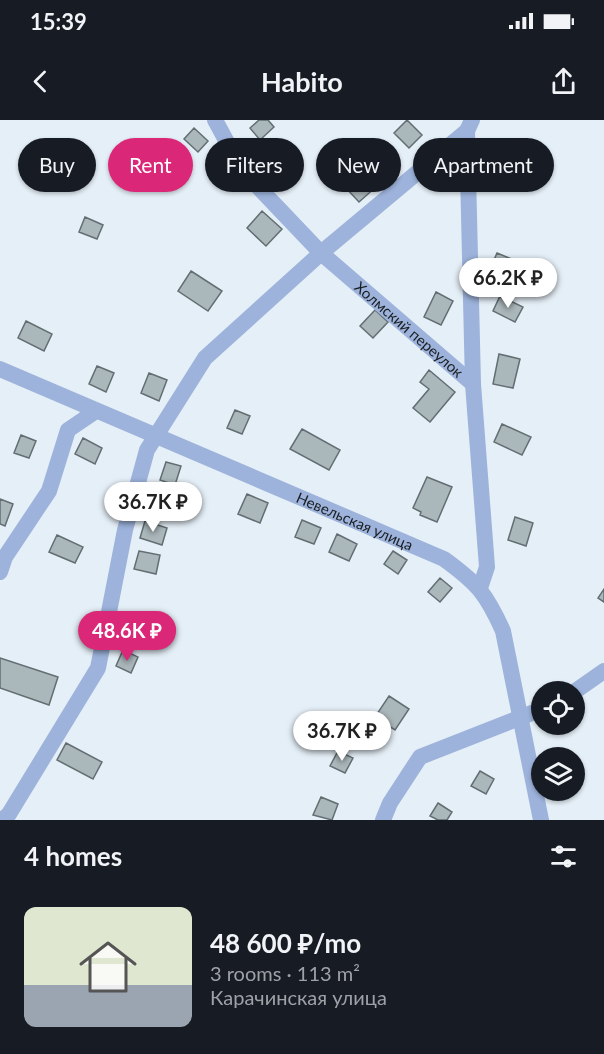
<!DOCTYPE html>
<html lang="en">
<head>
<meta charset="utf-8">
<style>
	:root { --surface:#171b24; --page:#20242c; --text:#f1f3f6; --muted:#9ea1a6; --line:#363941; --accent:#db2777 }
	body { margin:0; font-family:Lato,sans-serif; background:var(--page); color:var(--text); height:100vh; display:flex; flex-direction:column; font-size:22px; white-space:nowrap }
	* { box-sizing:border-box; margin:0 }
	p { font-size:20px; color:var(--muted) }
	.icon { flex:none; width:33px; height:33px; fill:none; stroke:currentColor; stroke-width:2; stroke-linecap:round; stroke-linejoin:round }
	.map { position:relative; height:700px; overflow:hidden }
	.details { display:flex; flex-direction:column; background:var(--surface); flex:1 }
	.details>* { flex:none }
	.banner { position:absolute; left:18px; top:18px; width:568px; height:54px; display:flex; gap:12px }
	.buttons { position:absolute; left:531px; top:561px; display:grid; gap:12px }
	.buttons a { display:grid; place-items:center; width:54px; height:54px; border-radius:50%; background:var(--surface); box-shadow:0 2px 4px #0004; font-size:30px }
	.price { position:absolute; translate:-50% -51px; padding:0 14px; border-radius:21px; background:#fff; color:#222; font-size:20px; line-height:39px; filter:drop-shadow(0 2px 3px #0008) }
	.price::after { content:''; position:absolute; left:50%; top:36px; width:18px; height:14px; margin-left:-9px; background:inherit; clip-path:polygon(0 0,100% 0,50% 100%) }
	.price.on { background:var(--accent); color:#fff }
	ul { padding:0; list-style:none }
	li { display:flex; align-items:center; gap:18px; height:150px; padding:0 24px }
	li+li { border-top:2px solid var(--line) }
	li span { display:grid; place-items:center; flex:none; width:168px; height:120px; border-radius:12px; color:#555 }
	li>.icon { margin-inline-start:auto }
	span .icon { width:72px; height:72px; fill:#fffc; stroke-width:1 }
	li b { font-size:26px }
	h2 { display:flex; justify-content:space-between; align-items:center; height:72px; padding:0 24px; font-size:26px }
	.pill { padding:0 21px; border-radius:27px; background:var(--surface); box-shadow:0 2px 4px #0004; font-size:21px; line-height:54px }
	.pill.on { background:var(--accent); color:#fff }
	.status { display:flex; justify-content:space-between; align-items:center; height:42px; padding:0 30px; background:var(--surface); direction:ltr }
	.status svg { height:16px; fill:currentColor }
	header { display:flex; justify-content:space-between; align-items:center; height:78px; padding:0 24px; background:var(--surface); font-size:27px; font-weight:700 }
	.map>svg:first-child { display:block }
	.building { fill:#aab7bb; stroke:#626e72; stroke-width:1.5 }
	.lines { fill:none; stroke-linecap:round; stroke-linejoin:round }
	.minor { stroke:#9db3db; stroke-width:16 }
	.labels { text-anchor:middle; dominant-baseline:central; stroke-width:5; stroke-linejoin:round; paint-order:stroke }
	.street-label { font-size:15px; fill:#1a1e21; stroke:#e5eff7 }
</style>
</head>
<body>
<div class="status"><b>15:39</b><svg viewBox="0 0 49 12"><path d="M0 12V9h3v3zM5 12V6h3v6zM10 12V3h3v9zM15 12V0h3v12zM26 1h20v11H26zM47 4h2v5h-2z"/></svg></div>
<header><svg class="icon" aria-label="back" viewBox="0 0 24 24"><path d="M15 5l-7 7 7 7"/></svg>Habito<svg class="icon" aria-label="share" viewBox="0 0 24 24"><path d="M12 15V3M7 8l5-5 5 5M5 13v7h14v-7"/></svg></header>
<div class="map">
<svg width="604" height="700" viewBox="0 0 604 700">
	<rect width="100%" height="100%" fill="#e5eff7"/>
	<!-- building -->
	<path class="building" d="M259,0h9l6,7 -14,13 -10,-12z
		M407,0l15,15 -13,13 -15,-15z
		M194,8l14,13 -10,11 -14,-13z
		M511,19l14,11 -13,17 -14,-12z
		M288,44l6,7 -9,8 -6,-7z
		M365,52l12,14 -18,16 -13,-14z
		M262,91l20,18 -16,17 -19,-18z
		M85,97l18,8 -6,14 -18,-7z
		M497,133l17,7 -7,16 -17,-7z
		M191,151l31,20 -14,20 -30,-20z
		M436,172l17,9 -12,24 -17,-8z
		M500,176l23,11 -8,15 -22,-11z
		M375,190l13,12 -15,16 -13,-12z
		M26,201l26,13 -8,17 -26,-13z
		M499,234l21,5 -7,29 -20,-4z
		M97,246l17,7 -8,19 -17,-8z
		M429,250l26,22 -25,30 -17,-14 16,-19 -9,-7z
		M149,253l18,7 -8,21 -18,-8z
		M235,290l15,6 -8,18 -15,-6z
		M502,304l29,13 -9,18 -28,-13z
		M302,309l38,21 -11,20 -39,-21z
		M21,315l15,6 -7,17 -15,-5z
		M83,318l19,10 -7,16 -20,-10z
		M166,342l15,4 -6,19 -15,-5z
		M427,357l25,10 -15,35 -17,-7 1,-3 -8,-4z
		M247,374l21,9 -8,20 -22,-9z
		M0,379l13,5 -8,22 -5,-2z
		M515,397l18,6 -7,23 -18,-6z
		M302,400l19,8 -7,16 -19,-7z
		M145,401l22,7 -5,17 -22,-7z
		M337,414l20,10 -8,17 -20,-9z
		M57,415l26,12 -8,16 -26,-11z
		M139,431l21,4 -4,19 -22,-5z
		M393,431l14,9 -9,14 -14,-10z
		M440,458l12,10 -12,14 -12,-10z
		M604,469v13l-6,-4z
		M123,530l15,7 -7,16 -15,-7z
		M0,538l58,19 -9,28 -49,-17z
		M389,576l20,13 -14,21 -20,-13z
		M66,623l36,19 -9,17 -36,-19z
		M338,631l15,7 -8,15 -15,-7z
		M480,651l14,8 -8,15 -15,-8z
		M321,677l17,7 -6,16 -19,-5z
		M438,683l14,9 -5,8h-9l-8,-4z"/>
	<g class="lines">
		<!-- minor -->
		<g class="minor">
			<path id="s1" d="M215,0l27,50 79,83 152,131 14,183 -7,21"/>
			<path d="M472,0l-5,11 6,253"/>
			<path id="s2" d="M0,249l444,190c33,24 42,34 59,72l38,189"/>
			<path d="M0,452l5,-15 44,-66 19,-61 28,-19"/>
			<path d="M574,572l30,-21"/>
			<path d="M2,700l7,-6 89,-146 27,-138 22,-80 58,-92 116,-105 146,-122"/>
			<path d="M383,700l7,-17 30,-46 122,-48"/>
		</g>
	</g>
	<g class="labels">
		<!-- street labels -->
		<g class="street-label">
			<text stroke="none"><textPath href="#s1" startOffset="288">Холмский переулок</textPath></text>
			<text stroke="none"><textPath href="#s2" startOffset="386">Невельская улица</textPath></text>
		</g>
	</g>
</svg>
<div class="buttons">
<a><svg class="icon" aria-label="locate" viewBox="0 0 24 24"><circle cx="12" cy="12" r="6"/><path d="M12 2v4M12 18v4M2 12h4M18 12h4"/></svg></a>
<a><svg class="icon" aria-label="layers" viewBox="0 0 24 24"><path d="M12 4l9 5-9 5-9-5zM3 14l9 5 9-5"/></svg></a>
</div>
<b class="price" style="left:508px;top:189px">66.2K ₽</b>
<b class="price" style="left:153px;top:413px">36.7K ₽</b>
<b class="price on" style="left:127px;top:542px">48.6K ₽</b>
<b class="price" style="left:342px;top:642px">36.7K ₽</b>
<div class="banner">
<a class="pill">Buy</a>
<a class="pill on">Rent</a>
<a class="pill">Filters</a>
<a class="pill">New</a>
<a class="pill">Apartment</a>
</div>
</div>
<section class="details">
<h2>4 homes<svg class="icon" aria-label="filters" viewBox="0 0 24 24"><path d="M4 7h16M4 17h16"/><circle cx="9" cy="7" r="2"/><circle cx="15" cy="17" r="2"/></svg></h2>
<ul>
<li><span style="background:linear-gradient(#dfe7d0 65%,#9aa5b1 0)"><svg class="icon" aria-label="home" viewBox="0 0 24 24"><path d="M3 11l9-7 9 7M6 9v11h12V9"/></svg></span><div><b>48 600 ₽/mo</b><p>3 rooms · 113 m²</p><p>Карачинская улица</p></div></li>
</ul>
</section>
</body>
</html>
